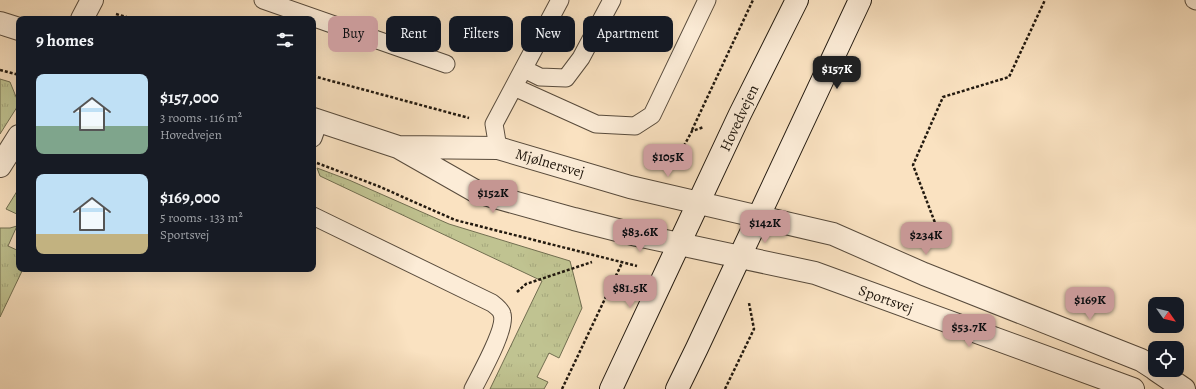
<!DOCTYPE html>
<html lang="en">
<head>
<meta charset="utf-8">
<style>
	:root { --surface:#171b24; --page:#20242c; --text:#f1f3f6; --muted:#9ea1a6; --accent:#c59692 }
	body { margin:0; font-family:Alegreya,serif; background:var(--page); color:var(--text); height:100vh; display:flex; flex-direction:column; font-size:15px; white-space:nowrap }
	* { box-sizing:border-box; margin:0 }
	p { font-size:13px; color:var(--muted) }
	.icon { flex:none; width:22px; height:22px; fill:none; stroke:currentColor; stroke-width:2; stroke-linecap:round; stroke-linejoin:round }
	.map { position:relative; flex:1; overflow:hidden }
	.drawer { position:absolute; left:16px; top:16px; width:300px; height:256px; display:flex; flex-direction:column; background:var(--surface); border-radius:8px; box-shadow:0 4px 16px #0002 }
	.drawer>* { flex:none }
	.guide { position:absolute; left:328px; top:16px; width:380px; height:36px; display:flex; gap:8px }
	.needle { width:26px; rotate:124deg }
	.buttons { position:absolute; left:1148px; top:297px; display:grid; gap:8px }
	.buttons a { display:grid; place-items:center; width:36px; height:36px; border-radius:8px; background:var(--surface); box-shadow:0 4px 16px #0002; font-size:20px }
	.price { position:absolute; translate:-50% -34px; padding:0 9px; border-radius:8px; background:var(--accent); color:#111; font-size:13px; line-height:26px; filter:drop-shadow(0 1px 2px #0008) }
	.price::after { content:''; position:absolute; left:50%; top:24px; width:12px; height:9px; margin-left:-6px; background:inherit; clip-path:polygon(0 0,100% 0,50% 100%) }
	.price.on { background:#222; color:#fff }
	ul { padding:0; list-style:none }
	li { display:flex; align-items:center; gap:12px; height:100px; padding:0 20px }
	li span { display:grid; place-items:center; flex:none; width:112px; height:80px; border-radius:8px; color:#555 }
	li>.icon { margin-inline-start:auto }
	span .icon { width:48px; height:48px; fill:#fffc; stroke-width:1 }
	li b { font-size:17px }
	h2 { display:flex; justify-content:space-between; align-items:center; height:48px; padding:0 20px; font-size:17px }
	.tag { padding:0 14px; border-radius:8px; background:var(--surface); box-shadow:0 4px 16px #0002; font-size:14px; line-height:36px }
	.tag.on { background:var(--accent); color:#111 }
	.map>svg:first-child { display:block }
	.grass { fill:url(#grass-tufts); stroke:#716e50 }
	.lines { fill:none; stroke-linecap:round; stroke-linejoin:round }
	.service-casing { stroke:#584b3c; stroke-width:19 }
	.minor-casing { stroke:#584b3c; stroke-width:24 }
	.tertiary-casing { stroke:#584b3c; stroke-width:24 }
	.secondary-casing { stroke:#22190f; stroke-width:24 }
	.path { stroke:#22190f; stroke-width:2.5; stroke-dasharray:3 2; stroke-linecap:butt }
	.service { stroke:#fcecd7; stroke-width:17 }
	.minor { stroke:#fcecd7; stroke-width:22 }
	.tertiary { stroke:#fcecd7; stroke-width:22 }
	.secondary { stroke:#fcecd7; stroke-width:22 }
	.labels { text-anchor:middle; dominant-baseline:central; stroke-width:4; stroke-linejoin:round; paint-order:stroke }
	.street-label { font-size:15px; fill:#22190f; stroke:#fcecd7 }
</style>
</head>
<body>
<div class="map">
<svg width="1196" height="389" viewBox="0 0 1196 389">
	<defs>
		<pattern id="grass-tufts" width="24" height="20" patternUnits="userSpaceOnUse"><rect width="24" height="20" fill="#c0c391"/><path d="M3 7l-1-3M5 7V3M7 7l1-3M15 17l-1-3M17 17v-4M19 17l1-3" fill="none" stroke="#a5a77c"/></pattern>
	</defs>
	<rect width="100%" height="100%" fill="#fae2c1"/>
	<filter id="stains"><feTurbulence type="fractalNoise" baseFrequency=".005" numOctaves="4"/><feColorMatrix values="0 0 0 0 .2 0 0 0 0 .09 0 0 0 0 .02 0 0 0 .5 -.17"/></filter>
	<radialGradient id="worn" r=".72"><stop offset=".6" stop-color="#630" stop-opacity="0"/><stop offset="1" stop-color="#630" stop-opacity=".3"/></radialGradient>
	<!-- grass -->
	<path class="grass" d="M0,79l10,3 9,22 -19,30z
		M317,168l32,12 100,44 121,37 12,47 -23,50 -10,-5 -12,24 11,5 -4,7h-54l52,-108 -222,-105z
		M19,188v27l-13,-6z
		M17,226l-9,20 11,5v18h4l-23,48v-89h10z"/>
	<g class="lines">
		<!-- service casing -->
		<g class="service-casing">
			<path id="service" d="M263,0l183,64
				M1194,0l2,1
				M524,69l16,8 26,1 15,-20 31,-58
				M514,87l82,37 39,2 17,-11 55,-115
				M313,138l6,-17
				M498,148l-4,-24 66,-124
				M313,216l179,87c4,3 9,7 10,11 5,14 -22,61 -29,75"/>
		</g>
		<!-- minor casing -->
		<g class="minor-casing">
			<path id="minor" d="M82,19l10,-19
				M0,166l19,-30"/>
		</g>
		<!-- tertiary casing -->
		<g class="tertiary-casing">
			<path id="tertiary" d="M0,23l19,6
				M313,119l85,28 79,45 97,27 63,16 178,38 318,116
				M399,147l99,1 132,39 203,47 91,40 217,86 14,9
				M1156,370l28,19"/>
		</g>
		<!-- secondary casing -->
		<g class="secondary-casing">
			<path id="secondary" d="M611,389l129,-275 57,-114
				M677,389l20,-41 163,-348"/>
		</g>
		<!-- path -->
		<path class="path" d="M116,14l17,5
			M0,70l19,5
			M313,76l156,42
			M692,130l61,-130
			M646,150l36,1
			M317,163l61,23 77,34 182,46
			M672,168l20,-37 12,-4
			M932,246l5,-18 -24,-63 30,-68 66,-20 36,-77
			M517,292l9,-8 66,-22
			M562,389l60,-126
			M725,389l29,-60 -5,-26"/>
		<!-- service -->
		<use href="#service" class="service"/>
		<!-- minor -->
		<use href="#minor" class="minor"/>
		<!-- tertiary -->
		<use href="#tertiary" class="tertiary"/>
		<!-- secondary -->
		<use href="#secondary" class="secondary"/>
	</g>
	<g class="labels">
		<!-- street labels -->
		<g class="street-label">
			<text transform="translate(739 118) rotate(-65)">Hovedvejen</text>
			<text transform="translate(550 163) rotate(16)">Mjølnersvej</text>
			<text transform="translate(886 299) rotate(20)">Sportsvej</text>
		</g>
	</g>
	<rect width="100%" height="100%" filter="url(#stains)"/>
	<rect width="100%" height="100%" fill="url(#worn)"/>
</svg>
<div class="buttons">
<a><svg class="needle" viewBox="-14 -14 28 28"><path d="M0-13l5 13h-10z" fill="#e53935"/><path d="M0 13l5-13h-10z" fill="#9ea1a6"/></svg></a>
<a><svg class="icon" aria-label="locate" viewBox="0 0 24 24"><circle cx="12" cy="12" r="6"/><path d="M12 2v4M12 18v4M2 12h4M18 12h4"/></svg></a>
</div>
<b class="price on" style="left:837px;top:90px">$157K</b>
<b class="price" style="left:668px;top:178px">$105K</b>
<b class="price" style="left:493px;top:214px">$152K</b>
<b class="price" style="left:765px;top:244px">$142K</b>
<b class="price" style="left:640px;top:253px">$83.6K</b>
<b class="price" style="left:926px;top:256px">$234K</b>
<b class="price" style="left:630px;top:309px">$81.5K</b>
<b class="price" style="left:1090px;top:321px">$169K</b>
<b class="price" style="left:969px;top:348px">$53.7K</b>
<div class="guide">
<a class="tag on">Buy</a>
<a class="tag">Rent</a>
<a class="tag">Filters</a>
<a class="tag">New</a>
<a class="tag">Apartment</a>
</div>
<section class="drawer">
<h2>9 homes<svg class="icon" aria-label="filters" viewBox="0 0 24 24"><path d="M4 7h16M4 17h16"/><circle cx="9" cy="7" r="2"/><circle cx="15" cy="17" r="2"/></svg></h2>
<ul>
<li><span style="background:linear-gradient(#bfe0f5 65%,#7fa58c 0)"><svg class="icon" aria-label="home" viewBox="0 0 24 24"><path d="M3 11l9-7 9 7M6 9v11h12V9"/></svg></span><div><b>$157,000</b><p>3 rooms · 116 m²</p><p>Hovedvejen</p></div></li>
<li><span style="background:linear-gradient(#bfe0f5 75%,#c2b280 0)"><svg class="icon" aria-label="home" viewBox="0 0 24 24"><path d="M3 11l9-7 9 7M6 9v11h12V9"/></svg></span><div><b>$169,000</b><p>5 rooms · 133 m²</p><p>Sportsvej</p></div></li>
</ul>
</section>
</div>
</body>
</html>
